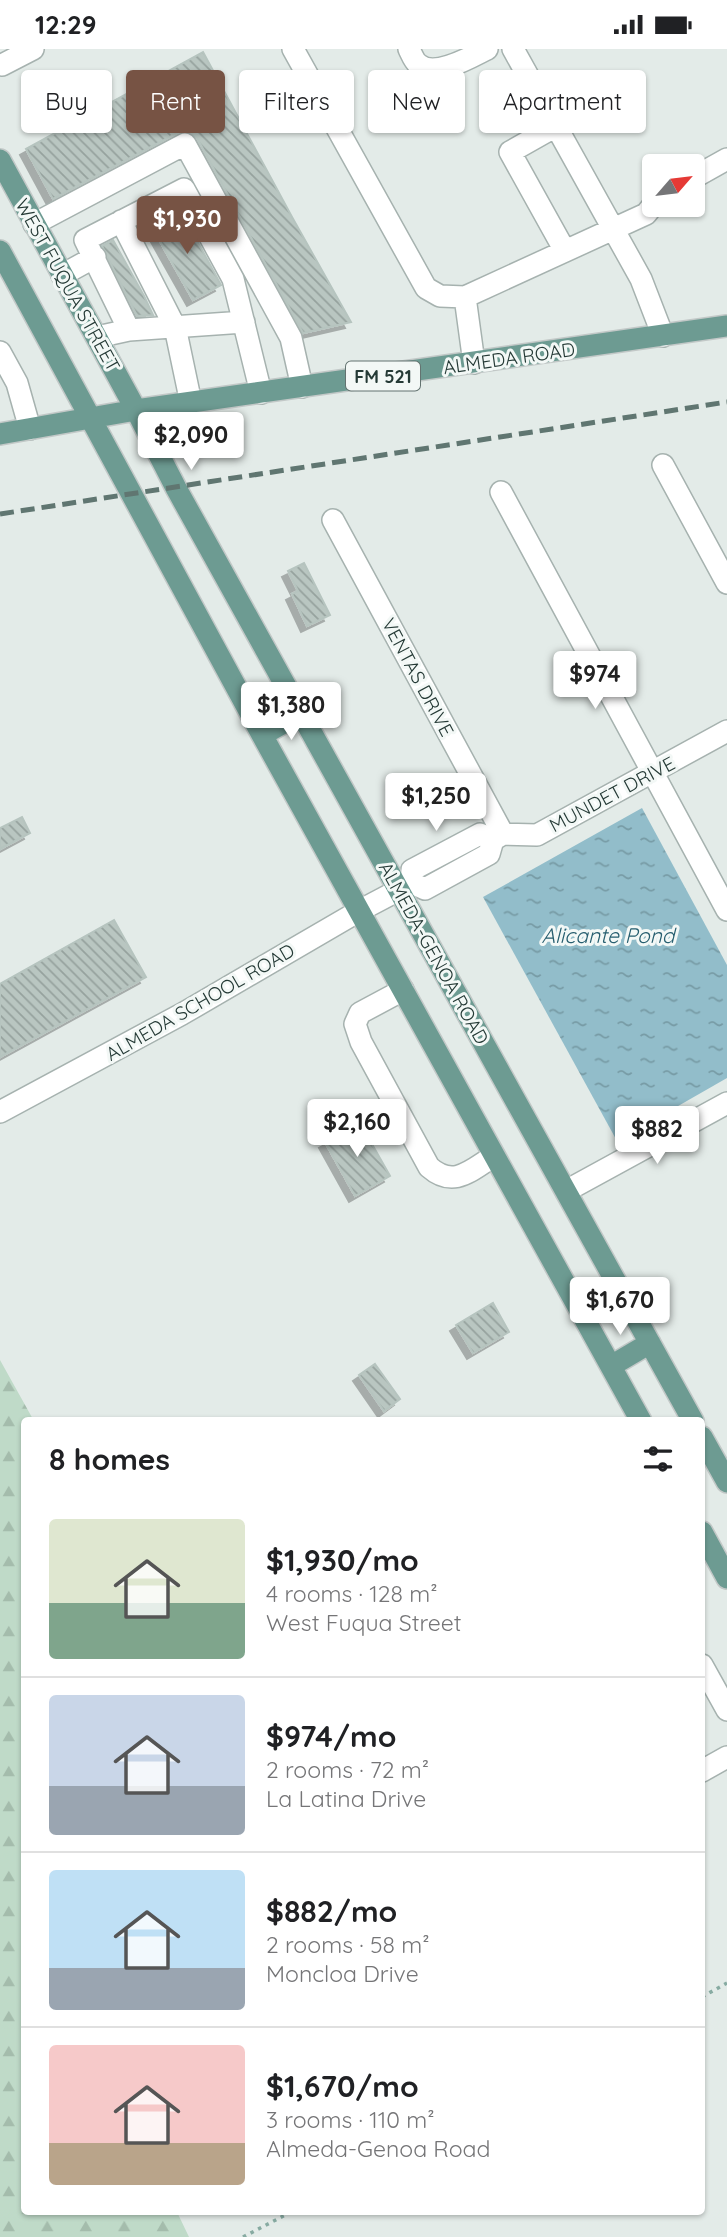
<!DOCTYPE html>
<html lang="en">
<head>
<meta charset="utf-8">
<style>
	:root { --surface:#fff; --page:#f2f2f2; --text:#202124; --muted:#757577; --line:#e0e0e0; --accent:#775344 }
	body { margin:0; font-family:Quicksand,sans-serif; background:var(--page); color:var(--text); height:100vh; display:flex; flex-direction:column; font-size:26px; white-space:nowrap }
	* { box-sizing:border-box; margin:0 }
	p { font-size:23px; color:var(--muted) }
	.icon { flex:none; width:38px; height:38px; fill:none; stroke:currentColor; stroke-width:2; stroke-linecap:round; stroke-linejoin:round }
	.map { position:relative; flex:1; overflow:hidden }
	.sheet { position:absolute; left:21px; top:1368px; width:684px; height:798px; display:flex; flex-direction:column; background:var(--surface); border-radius:7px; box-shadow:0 2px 5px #0004 }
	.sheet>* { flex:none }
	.hud { position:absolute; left:21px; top:21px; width:686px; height:63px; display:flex; gap:14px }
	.needle { width:46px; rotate:62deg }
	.fabs { position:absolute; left:642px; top:105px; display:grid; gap:14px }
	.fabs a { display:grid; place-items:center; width:63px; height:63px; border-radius:7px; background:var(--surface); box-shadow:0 2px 5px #0004; font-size:35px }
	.price { position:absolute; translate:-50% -60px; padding:0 16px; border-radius:7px; background:#fff; color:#222; font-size:23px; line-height:46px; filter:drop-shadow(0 2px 4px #0008) }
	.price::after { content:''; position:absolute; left:50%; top:42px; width:21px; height:16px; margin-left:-10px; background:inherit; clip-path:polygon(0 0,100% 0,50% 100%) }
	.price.selected { background:var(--accent); color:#fff }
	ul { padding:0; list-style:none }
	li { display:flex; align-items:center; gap:21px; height:175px; padding:0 28px }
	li+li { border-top:2px solid var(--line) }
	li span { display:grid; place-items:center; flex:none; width:196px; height:140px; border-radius:7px; color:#555 }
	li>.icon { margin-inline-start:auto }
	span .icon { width:84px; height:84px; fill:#fffc; stroke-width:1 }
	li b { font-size:30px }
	h2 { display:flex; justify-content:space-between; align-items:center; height:84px; padding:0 28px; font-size:30px }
	.tag { padding:0 24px; border-radius:7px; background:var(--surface); box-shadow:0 2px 5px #0004; font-size:24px; line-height:63px }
	.tag.selected { background:var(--accent); color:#fff }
	.status { display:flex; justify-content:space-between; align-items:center; height:49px; padding:0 35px; background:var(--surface); direction:ltr }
	.status svg { height:19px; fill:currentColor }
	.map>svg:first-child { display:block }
	.forest { fill:url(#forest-firs) }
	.water { fill:url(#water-ripples) }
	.building { fill:url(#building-back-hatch); stroke:#b6c4bf; stroke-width:2; filter:url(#shadow) }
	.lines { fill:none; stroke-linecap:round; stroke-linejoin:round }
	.minor-casing { stroke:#a6b2af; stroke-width:24 }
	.major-casing { stroke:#c2c8c7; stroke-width:24 }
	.path { stroke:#87aba2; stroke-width:3.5; stroke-dasharray:3.5 5; stroke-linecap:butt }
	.minor { stroke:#fff; stroke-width:21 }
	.major { stroke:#6d9b92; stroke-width:21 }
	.rail { stroke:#607671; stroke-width:5; stroke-dasharray:14 7; stroke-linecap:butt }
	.labels { text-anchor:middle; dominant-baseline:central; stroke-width:6; stroke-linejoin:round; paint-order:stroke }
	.shield { fill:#f3f8f6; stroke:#637370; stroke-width:2 }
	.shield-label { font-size:18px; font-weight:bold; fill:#253a36 }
	.street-label { font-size:19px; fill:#253a36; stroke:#f3f8f6 }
	.water-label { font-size:21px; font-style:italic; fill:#265e6f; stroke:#f3f8f6 }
</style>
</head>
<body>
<div class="status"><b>12:29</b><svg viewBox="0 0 49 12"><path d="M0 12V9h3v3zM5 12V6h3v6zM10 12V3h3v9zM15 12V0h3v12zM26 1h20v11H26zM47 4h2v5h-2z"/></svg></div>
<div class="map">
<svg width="727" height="2188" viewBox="0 0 727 2188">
	<defs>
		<pattern id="forest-firs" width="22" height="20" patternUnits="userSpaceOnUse" patternTransform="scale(1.75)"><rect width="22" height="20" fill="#bfdac8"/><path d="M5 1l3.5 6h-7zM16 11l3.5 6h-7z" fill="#a4bcac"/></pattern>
		<pattern id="water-ripples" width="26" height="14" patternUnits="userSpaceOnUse" patternTransform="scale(1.75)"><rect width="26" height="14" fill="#92bdca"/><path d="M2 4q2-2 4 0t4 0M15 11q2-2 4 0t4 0" fill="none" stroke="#779ba5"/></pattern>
		<pattern id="building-back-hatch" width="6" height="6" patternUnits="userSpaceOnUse" patternTransform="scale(1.75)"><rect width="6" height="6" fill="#b9c6c1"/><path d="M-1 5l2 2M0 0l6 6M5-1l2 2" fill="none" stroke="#96a29e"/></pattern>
		<filter id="shadow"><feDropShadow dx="-6" dy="6" stdDeviation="0" flood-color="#0004"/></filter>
	</defs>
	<rect width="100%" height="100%" fill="#e3ebe8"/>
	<!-- forest -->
	<path class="forest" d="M0,1311l34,61h-10v791h153l12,25h-189z"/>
	<!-- water -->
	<path class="water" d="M642,759l85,157v113l-110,63 -134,-244z"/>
	<!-- building -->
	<path class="building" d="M203,3l89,165 59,105 -48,11 -106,-195 -6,-5 -12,-1 -126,67 -27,-50z
		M182,164l39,72 -28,15 -40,-71z
		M113,191l31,56 9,19 -16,1 -35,-70z
		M304,514l26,52 -23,11 -15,-32 6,-3 -10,-20z
		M22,768l8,16 -30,16v-21z
		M114,871l32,57 -146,80v-73z
		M360,1074l30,53 -35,20 -30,-54z
		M493,1254l16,29 -36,21 -17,-28z
		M375,1315l25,35 -16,12 -25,-36z"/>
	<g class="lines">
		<!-- minor casing -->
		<g class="minor-casing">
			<path id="minor" d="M293,0l133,239 14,8 25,1 181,-83 8,-10
				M409,0c2,4 5,12 9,15 16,15 53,-7 69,-15
				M513,0l128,230 22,57
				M2,16l31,-16
				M556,77l-46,26 55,99
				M693,129l34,-19
				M121,172l54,106 16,76
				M34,175l151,-80 106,194 11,49
				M62,226l33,-18
				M465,248l9,66
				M129,281l-44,-90 99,-51 49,90 28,114
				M97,288l32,-7 115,-8
				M0,303l17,31 13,46
				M663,416l64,118
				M501,443l226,418
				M333,471l170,314
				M412,834l13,6 64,-35 4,-14 10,-6 34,1 190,-104
				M412,834v-13l68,-36 13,6
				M403,941l-43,23 -5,11 6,18 68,125c25,22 42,3 65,-11
				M0,1063l182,-98 177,-103 53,-28
				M566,1142l161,-88
				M702,1616l25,45
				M702,1722l25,-14"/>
		</g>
		<!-- major casing -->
		<g class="major-casing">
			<path id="major" d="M0,111l136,250 40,78 517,933
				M0,202l262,484 379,686
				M0,385l136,-24 591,-84
				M262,686l39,-22
				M611,1317l39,-23
				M702,1388l25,45
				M702,1483l25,46"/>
		</g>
		<!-- path -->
		<path class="path" d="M702,1948l25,-14
			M243,2188l48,-25"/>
		<!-- minor -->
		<use href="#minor" class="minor"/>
		<!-- major -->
		<use href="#major" class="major"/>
		<!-- rail -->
		<path class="rail" d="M0,465l727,-112"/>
	</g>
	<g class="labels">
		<!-- shield labels -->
		<rect class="shield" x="346" y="312.5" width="74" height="29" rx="5"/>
		<g class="shield-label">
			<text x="383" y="327">FM 521</text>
		</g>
		<!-- street labels -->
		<g class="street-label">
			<text transform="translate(68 236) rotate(61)">WEST FUQUA STREET</text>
			<text transform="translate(509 309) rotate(-8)">ALMEDA ROAD</text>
			<text transform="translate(418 628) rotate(62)">VENTAS DRIVE</text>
			<text transform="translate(612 745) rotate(-28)">MUNDET DRIVE</text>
			<text transform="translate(434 904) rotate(61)">ALMEDA-GENOA ROAD</text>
			<text transform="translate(200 953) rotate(-30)">ALMEDA SCHOOL ROAD</text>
		</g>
		<!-- water labels -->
		<g class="water-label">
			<text x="608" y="886">Alicante Pond</text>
		</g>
	</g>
</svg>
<div class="fabs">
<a><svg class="needle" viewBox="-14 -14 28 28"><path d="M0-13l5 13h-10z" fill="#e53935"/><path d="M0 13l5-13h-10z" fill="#757577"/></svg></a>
</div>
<b class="price selected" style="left:187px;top:207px">$1,930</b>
<b class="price" style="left:191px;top:423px">$2,090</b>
<b class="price" style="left:595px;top:662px">$974</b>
<b class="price" style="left:291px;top:693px">$1,380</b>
<b class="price" style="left:436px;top:784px">$1,250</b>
<b class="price" style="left:357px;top:1110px">$2,160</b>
<b class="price" style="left:657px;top:1117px">$882</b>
<b class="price" style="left:620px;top:1288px">$1,670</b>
<div class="hud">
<a class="tag">Buy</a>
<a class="tag selected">Rent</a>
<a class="tag">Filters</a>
<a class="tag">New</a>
<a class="tag">Apartment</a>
</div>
<section class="sheet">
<h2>8 homes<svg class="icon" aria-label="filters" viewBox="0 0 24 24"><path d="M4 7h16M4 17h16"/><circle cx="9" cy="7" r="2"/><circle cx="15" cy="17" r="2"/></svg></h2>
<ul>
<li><span style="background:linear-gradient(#dfe7d0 60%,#7fa58c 0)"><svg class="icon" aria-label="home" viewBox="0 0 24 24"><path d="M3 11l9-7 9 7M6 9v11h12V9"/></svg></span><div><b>$1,930/mo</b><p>4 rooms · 128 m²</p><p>West Fuqua Street</p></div></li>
<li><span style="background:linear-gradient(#c9d6e8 65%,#9aa5b1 0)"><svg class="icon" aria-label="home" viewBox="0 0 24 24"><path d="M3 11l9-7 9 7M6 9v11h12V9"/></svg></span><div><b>$974/mo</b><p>2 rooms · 72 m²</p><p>La Latina Drive</p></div></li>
<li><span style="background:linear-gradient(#bfe0f5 70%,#9aa5b1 0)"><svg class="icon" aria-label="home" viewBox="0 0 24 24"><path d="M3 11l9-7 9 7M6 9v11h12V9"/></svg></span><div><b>$882/mo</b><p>2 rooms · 58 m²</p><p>Moncloa Drive</p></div></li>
<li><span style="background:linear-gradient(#f6c9c9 70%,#b9a48a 0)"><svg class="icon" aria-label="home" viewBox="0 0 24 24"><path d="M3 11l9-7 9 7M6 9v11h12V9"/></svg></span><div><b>$1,670/mo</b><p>3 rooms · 110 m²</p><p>Almeda-Genoa Road</p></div></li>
</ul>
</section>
</div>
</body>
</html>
